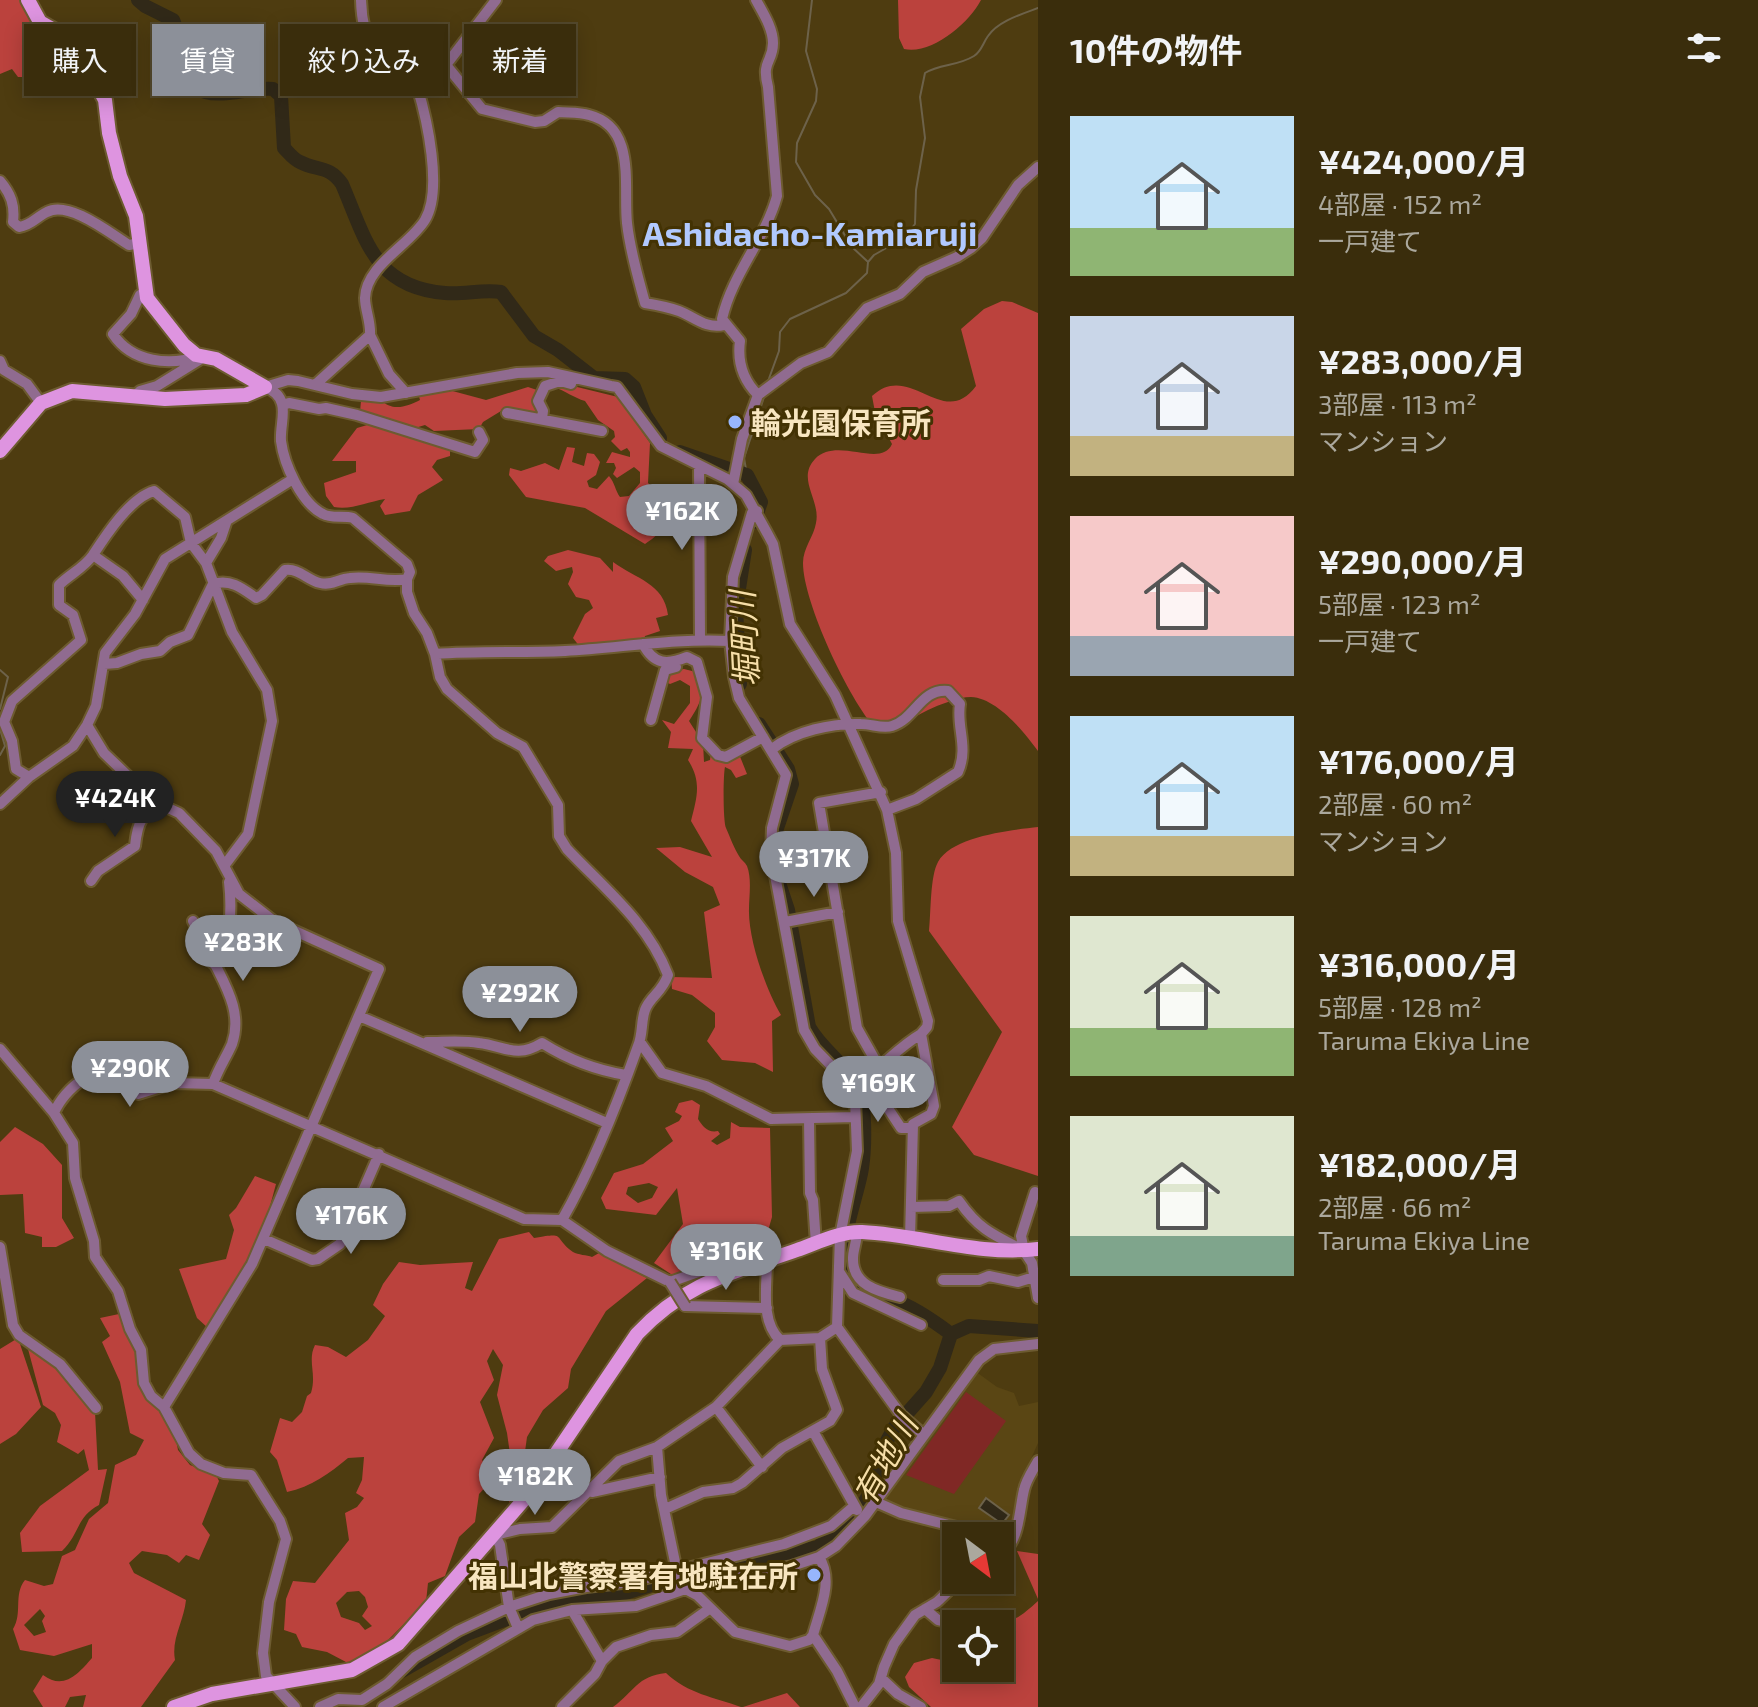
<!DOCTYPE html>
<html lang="ja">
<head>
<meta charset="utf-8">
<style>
	:root { --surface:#3a2d0c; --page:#45391a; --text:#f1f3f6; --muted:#aba89d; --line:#54492d; --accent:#8c9099 }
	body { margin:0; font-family:"Exo 2","Noto Sans JP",sans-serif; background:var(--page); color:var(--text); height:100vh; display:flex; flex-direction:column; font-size:30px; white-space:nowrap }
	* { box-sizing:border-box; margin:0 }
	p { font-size:26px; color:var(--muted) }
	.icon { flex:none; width:44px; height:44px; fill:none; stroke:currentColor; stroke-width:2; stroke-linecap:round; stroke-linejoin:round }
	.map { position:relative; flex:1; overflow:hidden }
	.side { display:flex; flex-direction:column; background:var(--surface); width:720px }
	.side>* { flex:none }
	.guide { position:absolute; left:24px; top:24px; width:760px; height:72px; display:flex; gap:16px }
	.needle { width:52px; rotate:148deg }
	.controls { position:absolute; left:942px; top:1522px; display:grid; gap:16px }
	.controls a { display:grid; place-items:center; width:72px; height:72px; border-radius:0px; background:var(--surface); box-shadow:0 4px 20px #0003,0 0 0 2px var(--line); font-size:40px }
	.price { position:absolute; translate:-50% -68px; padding:0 18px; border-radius:28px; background:var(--accent); color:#fff; font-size:26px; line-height:52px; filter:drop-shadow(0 2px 4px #0008) }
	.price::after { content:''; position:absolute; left:50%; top:48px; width:24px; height:18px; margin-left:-12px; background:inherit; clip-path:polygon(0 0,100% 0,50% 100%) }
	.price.selected { background:#222; color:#fff }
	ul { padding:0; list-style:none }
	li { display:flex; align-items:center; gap:24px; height:200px; padding:0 32px }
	li span { display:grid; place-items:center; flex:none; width:224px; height:160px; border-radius:0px; color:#555 }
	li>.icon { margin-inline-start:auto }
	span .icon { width:96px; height:96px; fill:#fffc; stroke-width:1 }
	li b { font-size:34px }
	h2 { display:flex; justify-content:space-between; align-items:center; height:96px; padding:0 32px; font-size:34px }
	.chip { padding:0 28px; border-radius:0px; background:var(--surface); box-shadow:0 4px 20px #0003,0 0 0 2px var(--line); font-size:28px; line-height:72px }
	.chip.selected { background:var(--accent); color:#fff }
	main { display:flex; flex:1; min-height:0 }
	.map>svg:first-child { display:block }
	.built { fill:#5a4614 }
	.green { fill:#802825 }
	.forest { fill:#bb423d; fill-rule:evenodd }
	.water { fill:#312918; stroke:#6d624a; stroke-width:2 }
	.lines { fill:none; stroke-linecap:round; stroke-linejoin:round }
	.stream { stroke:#6d624a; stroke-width:2 }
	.river { stroke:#312918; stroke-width:14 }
	.minor-casing { stroke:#6d5b30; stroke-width:14 }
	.major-casing { stroke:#6d5b30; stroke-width:18 }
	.minor { stroke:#906b90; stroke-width:10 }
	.major { stroke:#de94e0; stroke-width:14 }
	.minor-bridge-casing { stroke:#6d5b30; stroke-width:14; stroke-linecap:butt }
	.minor-bridge { stroke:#906b90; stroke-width:10 }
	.poi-dot { fill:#97b6fd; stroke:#433203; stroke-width:3 }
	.labels { text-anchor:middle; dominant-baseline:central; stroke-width:6; stroke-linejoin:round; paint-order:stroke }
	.poi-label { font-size:30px; font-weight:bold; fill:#f8e6c0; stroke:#433203; text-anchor:start }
	.water-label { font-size:32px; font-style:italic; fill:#f6dea8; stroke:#433203 }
	.quarter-label { font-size:34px; font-weight:bold; fill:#b1c9fe; stroke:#433203 }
</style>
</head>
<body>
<main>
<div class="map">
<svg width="1038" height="1707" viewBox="0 0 1038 1707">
	<rect width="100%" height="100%" fill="#4e3c10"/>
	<!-- built -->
	<path class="built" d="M975,1371l22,16 17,6 5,13 19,-4v41l-19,43 -4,29 -6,19 -3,1 -59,-10 -66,-23 66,-97z"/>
	<!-- green -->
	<path class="green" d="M966,1392l40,29 -52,73 -48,-19z"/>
	<!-- forest -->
	<path class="forest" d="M0,0h24l25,33 6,44h-37l-6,-8 -12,5z
		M898,0h83c-12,23 -49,55 -77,49l-5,-11z
		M1002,301l10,1 26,11v438c-14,-19 -41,-53 -67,-54 -13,0 -32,8 -43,13 -17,9 -33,18 -52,19 -27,-29 -73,-127 -73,-166 0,-15 11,-27 13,-40 5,-23 -20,-44 -1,-64 22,-23 66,10 77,-15l-17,-32 -3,-16c38,-36 71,35 104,-10l-15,-57 23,-20z
		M558,386h15l45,11 32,46 -2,40 21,20c-1,20 -7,30 -24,41l-60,-36 -59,-11 -17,-22 1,-7 11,3 24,-8 14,7 8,-23 8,1 -3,14 12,4 3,-13 7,1 6,8 -4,13 -9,6 2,6 8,2 12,-13c6,7 6,14 11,21l9,-1 11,-13v-11l-6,-5 -17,11 -4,-4 3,-6 -2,-5h-8l6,-11 18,5v-5l-3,-4 -6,3 -10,-10 4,-4 -1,-6 -16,-11 -13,-19c-11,-3 -19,-10 -31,-14z
		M528,387l9,3 -2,12 5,11 -11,3 -28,-5 -18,11 -4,7 -45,2 -9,-6 -10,3 -55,-16 1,-11 19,-2c12,13 26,8 40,1l-2,-7 27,-4 41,11z
		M374,423l66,20 10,7v6l-13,4 -5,7 11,13 -25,15 -8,16 -25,4 -5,-9 5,-7c-18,3 -33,11 -51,8l-8,-11 -2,-13 32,-11v-11h-24l25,-33z
		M568,550l32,8 13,14v-10c23,17 51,21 55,53l-12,3 4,13 -15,5 -1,4 -64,7 -7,-9 12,-24 8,-6 -4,-8 -13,-3 -8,-13 5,-12 -1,-5 -16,4 -12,-10 4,-5z
		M684,669l12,3c12,19 4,32 -7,49l14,22 1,19 6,-2 1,-9 28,3 8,20 -11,4 -5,-8 -6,-3c-2,9 -2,55 1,61 4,9 8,20 13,28 2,4 6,6 8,10 5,13 2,30 2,43 -1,30 17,81 32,106l-9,6 1,51 -18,-9 -33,-3 -15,-19 8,-14v-14l-23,-18 -20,-6 -1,-12 41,1 -8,-66 16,-7 -7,-18 -28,-15 -29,-24 24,-1 32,10 -21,-36c6,-24 11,-39 -3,-61l5,-11 -25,-1 3,-16 -9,-12 12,4 16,-21v-17l-10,-6 -10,4 -6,-3 5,-10z
		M1038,827v349l-64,-21 -22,-28 50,-95 -73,-101c2,-18 1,-55 9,-69 14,-26 74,-32 100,-35z
		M692,1100l8,5 -2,14c5,8 10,14 20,12l2,3 -9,7 6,4 13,-7 1,-16 9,5 30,1 2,89 -9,31 -89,28 -20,-13 29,-39 -6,-36 -21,27 -50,-6 -5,-11 13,-25 29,-9 30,-23 -8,-13 14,-7 3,-5 -7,-4 4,-9zM649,1183l9,4 -6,11 -14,5 -12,-9 2,-7z
		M15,1127l28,17 19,21v53l12,20 -18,9h-14v-10l-17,-4 -2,-39 -23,1v-53z
		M255,1176l21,8 -14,52 -21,40 -33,52 -11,-10 -18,-49 47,-10 8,-29 -5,-15 7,-7z
		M529,1232l5,6c34,-6 18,-1 39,14 5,3 14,3 19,5l7,-4 48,25 -41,33 -35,58 -3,19 -25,22 -16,27 -7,51 -11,15 3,-35 -5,-35 -10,-38 6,-30 -10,-16 -6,12 7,19 -14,22 14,36 -12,22 13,17 -16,17 -4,28 -16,15 -14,39 -17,7 -2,19 -47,47 -22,12 -11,1 -19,-10 -25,-5 -6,-13 -12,-4 2,-31 7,-18 22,2 34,-43 -4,-27 12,-6 7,-9 -8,-5 6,-13 2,-23 -16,1c-18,15 -37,29 -61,34l-10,-32 -7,-8 10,-34 12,4 10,-10 5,-16 4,-3c6,-20 -4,-32 4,-48l13,2 18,10 22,-17 17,-24 -12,-11 10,-21 16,-22 21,3 53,-3 -8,26 7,3 27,-52zM359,1591l6,6 3,10 -6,9 10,10 -7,4 -6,-7 -18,-6 -5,-14 11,-11z
		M119,1314l20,44 1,23 34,48 4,21 12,15 26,10 3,6 -17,43 8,11 -11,25 -13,-5 -7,8 -12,-8 -25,-4 -13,12 5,10 52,27c-2,21 -15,39 -11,60l-34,47h-58l3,-12 -16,2 -5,10h-22l-10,-16 10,-16c21,16 36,-2 49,-17v-14l-38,12 -34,-6 -7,-21c10,-16 0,-34 12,-49l19,6 9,-2 9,-28 13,-6 14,-31 19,-16 7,-38 21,-10 8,-15 -14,-7 -10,-51 -18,-40 8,-6 -10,-18zM40,1609l5,7 -3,5 4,11 -12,4 -10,-11z
		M18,1338l23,69 -25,27 -16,10v-95z
		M28,1349h5l21,16 41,47 3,58 9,-1 -8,36c-23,12 -19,29 -37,46l-40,1 -2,-19 20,-27 49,-36 -5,-21 -6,5 -21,-12 4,-17 -6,-12 -12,-8z
		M1017,1551l21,3v45z
		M1038,1601v106h-107l-22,-20 -4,-10 9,-14 18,-5 24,5v5h44v-44h-19v-7c27,11 37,2 57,-16z
		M666,1673c22,21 48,24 75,34h-128c21,-15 24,-31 53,-34z
		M787,1693l13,14h-57z"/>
	<!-- water -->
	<path class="water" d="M986,1498l23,17 -7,9 -23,-16z"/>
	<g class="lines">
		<!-- stream -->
		<path class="stream" d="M812,0l-6,51 11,38 -1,12 -19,42 -1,19 19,33 14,14 23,38 15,14
			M767,384l12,-33 1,-19 10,-13 56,-26 21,-20 1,-11 6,-7 30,-17 11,-14 1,-34 9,-52 -5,-41 5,-24c15,-9 33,-7 49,-17 7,-4 9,-13 14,-20 10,-15 34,-22 50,-28
			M747,475l-3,-17 21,-64
			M0,670l8,7 -8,32
			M0,729l5,17 -5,9"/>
		<!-- river -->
		<path class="river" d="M138,0l7,6 28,14c7,14 2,28 7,43 16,50 57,23 93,26l8,7 3,52c5,5 9,11 16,14 17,9 29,3 42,22 24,56 32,103 103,109 19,2 37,-4 56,-1l33,44 24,14 36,28 31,1 9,8 11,28 15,23
			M680,452l67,23 14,27 -7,20
			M740,684l-4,-76 9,-58
			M759,724l29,45 4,15 -17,50
			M779,883l9,27 21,117c15,27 46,42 53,73 3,20 3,48 0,68 -4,29 -30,87 -12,113 14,19 24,13 43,19 19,6 42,22 58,34
			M951,1334l18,-8 69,5
			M402,1671l65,-37 85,-32 70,-8 48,-15 148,-32 23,-17 23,-27 7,-12 12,-43 11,-20 32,-36 14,-24 11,-34"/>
		<!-- minor casing -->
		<g class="minor-casing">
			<path id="minor" d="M361,0c1,36 16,81 56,86
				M756,0c7,13 17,28 17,43 0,20 -12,17 -5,44l9,109c-12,44 -45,78 -55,123l18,22c-3,22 3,39 18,54
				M446,65l36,44 53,13 9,-1 14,-9c10,1 21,0 31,3 48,12 34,72 38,108 3,28 11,54 18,80 12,2 23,4 34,8 16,6 26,18 45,14
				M0,181c11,13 15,24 13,41l6,5c13,-2 17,-10 28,-15 22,-12 64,22 82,33l11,-2
				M146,292l-6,3 -9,19 -18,20c19,29 57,32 87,22
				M370,335l19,39 17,19
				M0,361l4,9 23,14 14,19
				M316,384l54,-49c1,-13 -5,-25 -5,-37 1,-33 45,-53 60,-78 18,-30 2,-101 -8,-134l6,-10 23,-11 50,-65
				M265,387l23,-7 10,1 54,13 29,3 136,-24 31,-1 63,14 6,1 44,59 66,33 19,16 20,36 7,13 17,80 45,71 52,115 9,43 2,68 30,100 -1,6 -6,7 13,72 -3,8 -18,10 -3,114
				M135,396l5,-5 17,-5 42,-26
				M283,405l6,-2 30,6 7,-1 31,7 118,37 8,-12 -4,-8
				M507,413l95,18
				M542,419l1,-8 -5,-10 7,-15 15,-5 11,3
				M699,465l1,174
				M733,484l9,-45 16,-44 43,-32 27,-11 39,-44 33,-14 23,-22 34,-15 14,-9 11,-10 36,-53 20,-18
				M407,579v13l7,21 13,20 8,21 5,23 7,12 50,44 26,14 35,58 1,31 8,13c38,40 81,74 101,126 -6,18 -18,21 -23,35 -4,11 -2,24 -7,36 -21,59 -45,120 -76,174
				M143,600l-20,-24 -30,-21c13,-20 37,-57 61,-64l31,26 6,26 15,20
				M643,644c11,21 24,21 44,13l10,5 10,35 -5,41 16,17 8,2 37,-20
				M435,654c43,-3 86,-1 130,-3 55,-3 110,-13 165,-10
				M104,664l13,-1 24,-9 19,-3 10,-9 18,-7 25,-51c18,-5 29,4 43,14l6,-3 23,-25c14,-2 22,10 35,13 12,3 18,-4 30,-5 19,-3 38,5 57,1l3,-7 -3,-8 -54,-46c-10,-3 -21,1 -30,-4 -22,-11 -39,-50 -42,-73 -1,-12 4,-27 1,-37 -2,-9 -9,-14 -17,-17
				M651,720l14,-50 11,-3
				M87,725l17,28 51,49 24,11 37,38 23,43 36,28 104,47 -127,295 -88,143
				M772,749c23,-18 60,-26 89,-25 11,0 21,5 31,2 23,-7 29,-38 56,-35l12,13c-4,23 9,43 -2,68l-42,27 -29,11
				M29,777l-13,-8 -4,-28 -8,-19 8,-21 69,-61 -8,-25 -14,-10v-20c11,-11 25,-17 34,-30
				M0,804l29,-27 44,-31 14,-21 9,-19 9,-53 30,-39 30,-55 128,-80
				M224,866l24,-32 24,-113 -5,-31 -35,-58 -26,-69 15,-25 5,-15
				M91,881l7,-10 37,-25c1,-9 2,-19 7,-27 5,-7 10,-9 13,-17
				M193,921l6,13 -6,10 23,22
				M785,922l53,-10
				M359,1016l248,107
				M427,1042c17,0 35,-2 52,1 26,3 37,16 63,0 27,17 53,27 84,32
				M640,1042l22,31 44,13 65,33 84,-2
				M0,1049l54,64 19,30 2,35 19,63 1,16 23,34 12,38 11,21 3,33 7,13 13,11 25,46 12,11 23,9 27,2 29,46 6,18 -17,63 -6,51 3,23 29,31
				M879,1067l-22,-39 -38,-225 62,-11
				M868,1078l33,50h12
				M213,1084c5,-15 14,-28 19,-40 10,-29 -4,-54 -16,-78 15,-22 16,-58 13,-84
				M851,1086c27,-13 44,-37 70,-52
				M54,1113c10,-24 45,-55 72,-35 5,4 9,12 12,16l36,-11 39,1 311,135 38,1 45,31 63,31 90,-32 5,4 2,7c0,25 -7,60 13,79l40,-2 17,-11 3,-91 17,-85 -2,-52 -4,-13 -36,-37 -11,-19 -33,-176 1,-26 14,-53 -47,-77 -5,-21 -4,-36 3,-64 19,-64 5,-2
				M809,1119l1,74 3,7 3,44
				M1035,1192l-14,44 3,15 8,12 6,35
				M911,1207l38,-1 10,-5c18,26 32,33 60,47
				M857,1232c0,9 -4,18 -4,26 -1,28 27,34 47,39
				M264,1239l48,21 6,-1 22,-15 39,-90
				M0,1247l13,78 6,10 41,29 36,44
				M840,1273l13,20 68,32
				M943,1280h36l10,-4 29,6 16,-5
				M685,1306l82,2
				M837,1327l64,88 23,20
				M716,1407l46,60
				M813,1431l44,79
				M657,1447l4,48 19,91 17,9 38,37 55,14 19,-6 4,-5
				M592,1492l68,-15
				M876,1502l25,11 91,23
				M665,1509l38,-17 30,-4 9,-5 40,-35 48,-27 7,-11 -15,-41 -2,-31
				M1000,1537l11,5
				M1000,1555c20,-13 19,-45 24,-65 2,-10 9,-20 14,-29
				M819,1557c15,24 1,52 -6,78l24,36 18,36
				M925,1609l13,11 18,4
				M572,1610l30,51
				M518,1628l-9,-21 -9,-62 -5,-10 25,-6 32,-2 67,-66 38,-14 59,-40 64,-67
				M881,1678l17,16 23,13
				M320,1707l18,-8 24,1 25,-16 28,-27 43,-26 51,-24 40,-13 37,-7 45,-5 153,-38 47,-18 22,-19
				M383,1707l150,-87 39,-10 64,-4 61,-21 95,-19 27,-9 17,-11 29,-30 114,-156 15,-11 44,-5
				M562,1707l33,-33 7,-13 14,-14 35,-12 26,-3 32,-23
				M861,1707l18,-23 5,-17 10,-23 21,-29 22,-13 23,-22"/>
		</g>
		<!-- major casing -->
		<g class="major-casing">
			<path id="major" d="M0,451l41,-48 31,-12 93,8 81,-4 19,-8 -49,-28 -20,-4 -12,-10 -37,-47 -11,-82 -16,-40 -11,-43 -4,-33 -26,-50 -11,-12 -28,-16 -12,-22
				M174,1707l38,-13 140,-24 46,-26 130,-149 109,-161c49,-52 95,-61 160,-84 20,-7 44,-19 65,-18 60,3 115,24 176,17"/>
		</g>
		<!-- minor -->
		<use href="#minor" class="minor"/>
		<!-- major -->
		<use href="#major" class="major"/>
		<!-- minor-bridge casing -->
		<g class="minor-bridge-casing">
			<path id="minor-bridge" d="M670,1282l15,24"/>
		</g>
		<!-- minor-bridge -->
		<use href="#minor-bridge" class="minor-bridge"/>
	</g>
	<!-- markers -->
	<g class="poi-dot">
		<circle cx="735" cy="422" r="8"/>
		<circle cx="814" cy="1575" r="8"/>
	</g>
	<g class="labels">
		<!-- poi labels -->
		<g class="poi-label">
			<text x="751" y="422">輪光園保育所</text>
			<text x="798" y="1575" text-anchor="end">福山北警察署有地駐在所</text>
		</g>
		<!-- water labels -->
		<g class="water-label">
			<text transform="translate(743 639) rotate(-93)">堀町川</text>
			<text transform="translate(884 1459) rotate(-61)">有地川</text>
		</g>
		<!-- quarter labels -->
		<g class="quarter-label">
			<text x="810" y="232">Ashidacho-Kamiaruji</text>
		</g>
	</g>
</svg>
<div class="controls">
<a><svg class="needle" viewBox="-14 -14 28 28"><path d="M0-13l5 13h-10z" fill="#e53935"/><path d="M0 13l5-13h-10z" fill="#aba89d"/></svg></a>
<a><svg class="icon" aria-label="locate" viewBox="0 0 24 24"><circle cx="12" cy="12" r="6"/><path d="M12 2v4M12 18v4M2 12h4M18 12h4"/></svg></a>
</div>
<b class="price" style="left:682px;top:552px">¥162K</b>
<b class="price selected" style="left:115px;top:839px">¥424K</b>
<b class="price" style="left:814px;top:899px">¥317K</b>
<b class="price" style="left:243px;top:983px">¥283K</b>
<b class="price" style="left:520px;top:1034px">¥292K</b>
<b class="price" style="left:130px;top:1109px">¥290K</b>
<b class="price" style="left:878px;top:1124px">¥169K</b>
<b class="price" style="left:351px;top:1256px">¥176K</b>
<b class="price" style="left:726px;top:1292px">¥316K</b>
<b class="price" style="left:535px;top:1517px">¥182K</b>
<div class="guide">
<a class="chip">購入</a>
<a class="chip selected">賃貸</a>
<a class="chip">絞り込み</a>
<a class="chip">新着</a>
</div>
</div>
<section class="side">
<h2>10件の物件<svg class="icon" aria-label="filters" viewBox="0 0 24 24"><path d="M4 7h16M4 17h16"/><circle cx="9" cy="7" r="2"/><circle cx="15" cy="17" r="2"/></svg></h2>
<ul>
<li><span style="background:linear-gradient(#bfe0f5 70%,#8fb573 0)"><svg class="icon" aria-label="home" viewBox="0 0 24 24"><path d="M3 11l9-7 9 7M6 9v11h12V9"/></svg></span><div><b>¥424,000/月</b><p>4部屋 · 152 m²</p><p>一戸建て</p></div></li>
<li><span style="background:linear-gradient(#c9d6e8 75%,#c2b280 0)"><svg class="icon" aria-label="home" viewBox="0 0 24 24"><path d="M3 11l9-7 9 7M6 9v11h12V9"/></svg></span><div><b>¥283,000/月</b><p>3部屋 · 113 m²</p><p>マンション</p></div></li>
<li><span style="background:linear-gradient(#f6c9c9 75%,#9aa5b1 0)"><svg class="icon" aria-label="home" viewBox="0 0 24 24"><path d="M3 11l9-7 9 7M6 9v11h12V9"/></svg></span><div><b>¥290,000/月</b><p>5部屋 · 123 m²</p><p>一戸建て</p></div></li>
<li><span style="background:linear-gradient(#bfe0f5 75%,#c2b280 0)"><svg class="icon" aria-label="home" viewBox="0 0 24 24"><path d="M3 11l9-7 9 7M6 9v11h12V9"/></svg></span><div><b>¥176,000/月</b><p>2部屋 · 60 m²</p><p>マンション</p></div></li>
<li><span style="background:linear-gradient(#dfe7d0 70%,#8fb573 0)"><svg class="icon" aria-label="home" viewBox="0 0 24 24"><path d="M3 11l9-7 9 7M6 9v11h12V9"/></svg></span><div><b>¥316,000/月</b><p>5部屋 · 128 m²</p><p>Taruma Ekiya Line</p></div></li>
<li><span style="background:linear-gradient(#dfe7d0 75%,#7fa58c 0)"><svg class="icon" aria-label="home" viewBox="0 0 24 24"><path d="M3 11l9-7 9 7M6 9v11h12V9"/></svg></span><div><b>¥182,000/月</b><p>2部屋 · 66 m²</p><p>Taruma Ekiya Line</p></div></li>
</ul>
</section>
</main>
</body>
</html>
